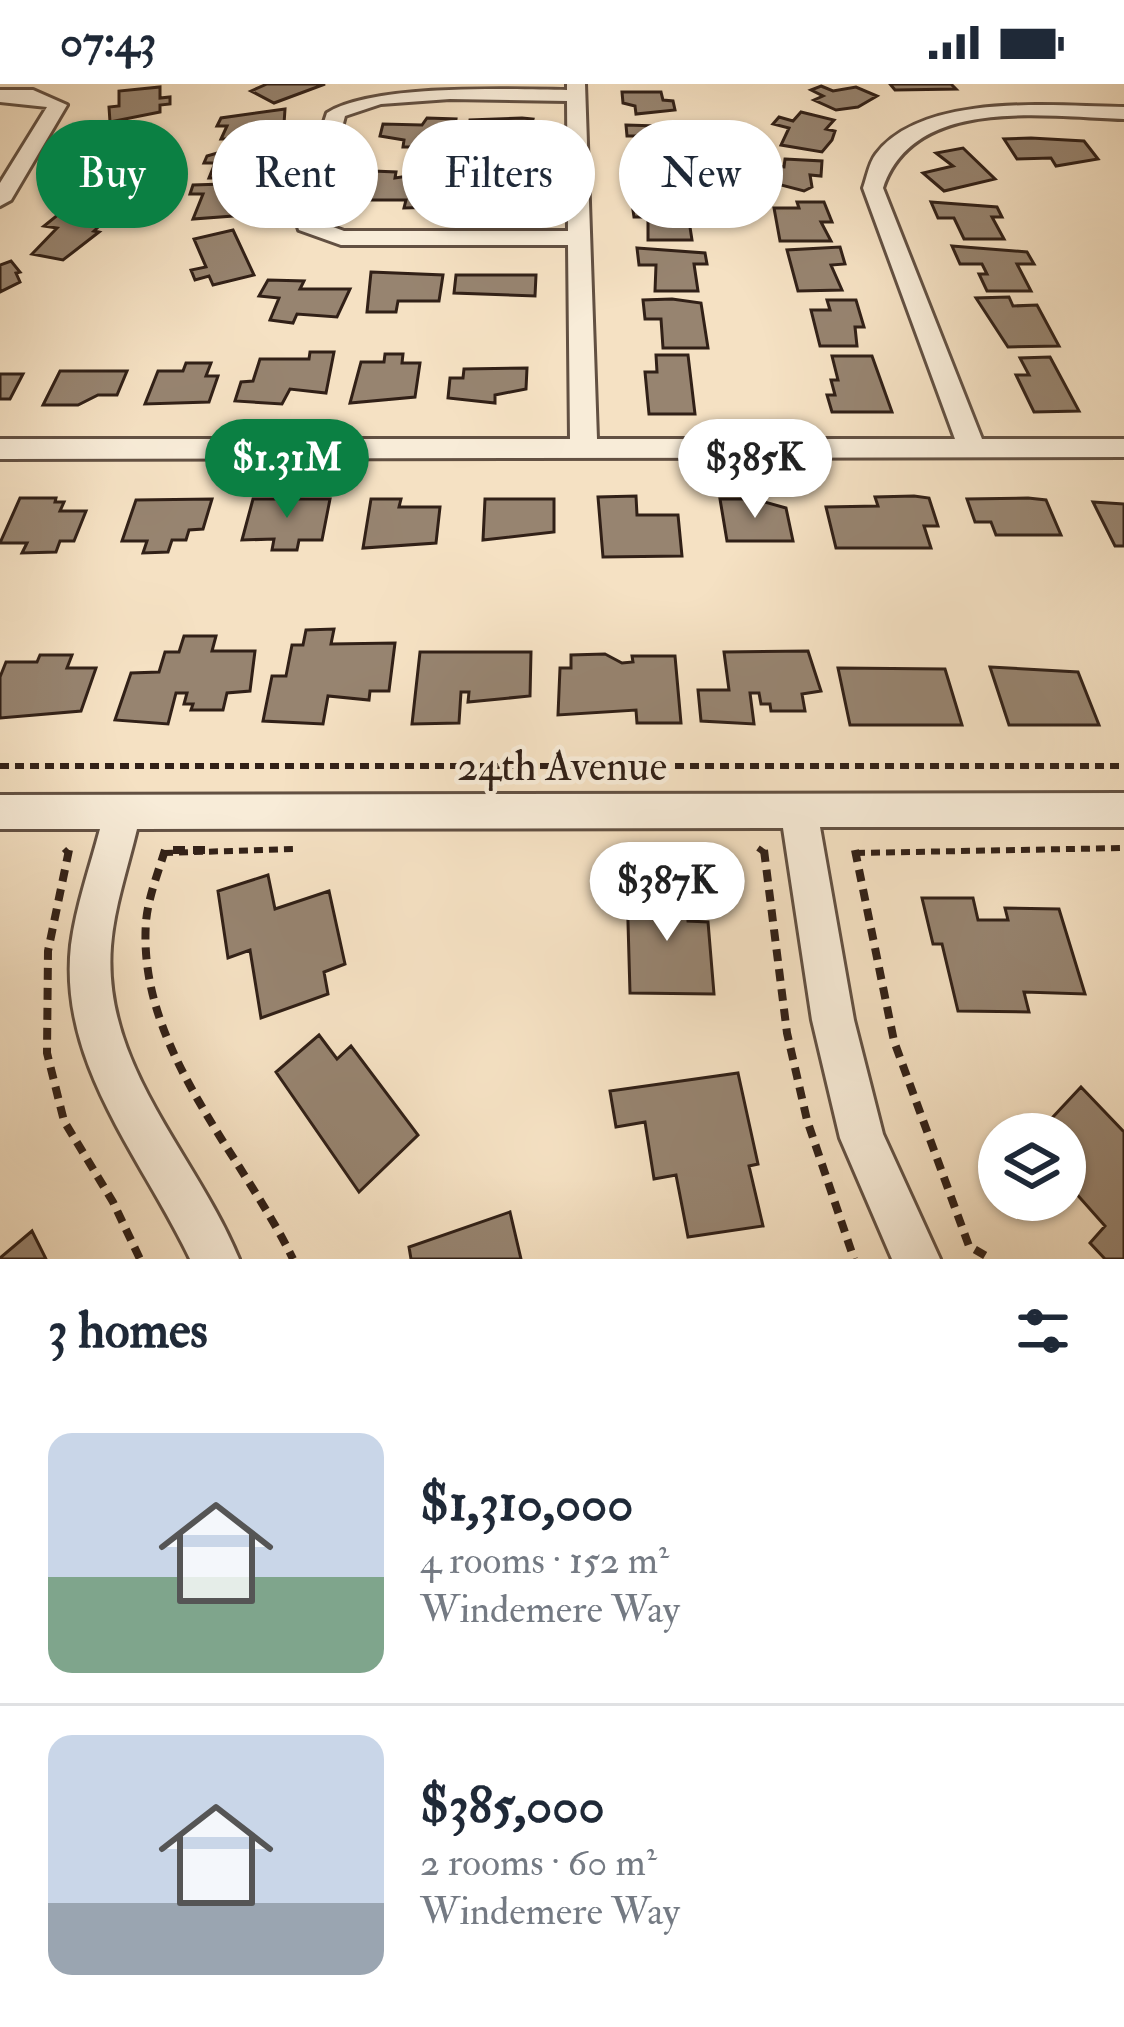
<!DOCTYPE html>
<html lang="en">
<head>
<meta charset="utf-8">
<style>
	:root { --surface:#fff; --page:#f2f2f3; --text:#1f2937; --muted:#747a83; --line:#e0e1e3; --accent:#0b8043 }
	body { margin:0; font-family:"IM FELL Double Pica",serif; background:var(--page); color:var(--text); height:100vh; display:flex; flex-direction:column; font-size:45px; white-space:nowrap }
	* { box-sizing:border-box; margin:0 }
	p { font-size:39px; color:var(--muted) }
	.icon { flex:none; width:66px; height:66px; fill:none; stroke:currentColor; stroke-width:2; stroke-linecap:round; stroke-linejoin:round }
	.map { position:relative; height:1175px; overflow:hidden }
	.side { display:flex; flex-direction:column; background:var(--surface); flex:1 }
	.side>* { flex:none }
	.banner { position:absolute; left:36px; top:36px; width:1053px; height:108px; display:flex; gap:24px }
	.buttons { position:absolute; left:978px; top:1029px; display:grid; gap:24px }
	.buttons a { display:grid; place-items:center; width:108px; height:108px; border-radius:50%; background:var(--surface); box-shadow:0 3px 9px #0004; font-size:60px }
	.price { position:absolute; translate:-50% -102px; padding:0 27px; border-radius:42px; background:#fff; color:#222; font-size:39px; line-height:78px; filter:drop-shadow(0 3px 6px #0008) }
	.price::after { content:''; position:absolute; left:50%; top:72px; width:36px; height:27px; margin-left:-18px; background:inherit; clip-path:polygon(0 0,100% 0,50% 100%) }
	.price.on { background:var(--accent); color:#fff }
	ul { padding:0; list-style:none }
	li { display:flex; align-items:center; gap:36px; height:300px; padding:0 48px }
	li+li { border-top:3px solid var(--line) }
	li span { display:grid; place-items:center; flex:none; width:336px; height:240px; border-radius:24px; color:#555 }
	li>.icon { margin-inline-start:auto }
	span .icon { width:144px; height:144px; fill:#fffc; stroke-width:1 }
	li b { font-size:51px }
	h2 { display:flex; justify-content:space-between; align-items:center; height:144px; padding:0 48px; font-size:51px }
	.chip { padding:0 42px; border-radius:54px; background:var(--surface); box-shadow:0 3px 9px #0004; font-size:42px; line-height:108px }
	.chip.on { background:var(--accent); color:#fff }
	.status { display:flex; justify-content:space-between; align-items:center; height:84px; padding:0 60px; background:var(--surface); direction:ltr }
	.status svg { height:33px; fill:currentColor }
	.map>svg:first-child { display:block }
	.building { fill:#978470; stroke:#312017; stroke-width:3 }
	.lines { fill:none; stroke-linecap:round; stroke-linejoin:round }
	.minor-casing { stroke:#625042; stroke-width:6 }
	.path-far1 { stroke:#312017; stroke-width:6; stroke-dasharray:9 6; stroke-linecap:butt }
	.path { stroke:#312017; stroke-width:8; stroke-dasharray:12 8; stroke-linecap:butt }
	.minor { fill:#f8ecd8; fill-rule:evenodd }
	.labels { text-anchor:middle; dominant-baseline:central; stroke-width:9; stroke-linejoin:round; paint-order:stroke }
	.street-label { font-size:42px; fill:#312017; stroke:#f8ecd8 }
</style>
</head>
<body>
<div class="status"><b>07:43</b><svg viewBox="0 0 49 12"><path d="M0 12V9h3v3zM5 12V6h3v6zM10 12V3h3v9zM15 12V0h3v12zM26 1h20v11H26zM47 4h2v5h-2z"/></svg></div>
<div class="map">
<svg width="1124" height="1175" viewBox="0 0 1124 1175">
	<rect width="100%" height="100%" fill="#f5e1c3"/>
	<filter id="stains"><feTurbulence type="fractalNoise" baseFrequency=".00167" numOctaves="4"/><feColorMatrix values="0 0 0 0 .2 0 0 0 0 .09 0 0 0 0 .02 0 0 0 .5 -.17"/></filter>
	<radialGradient id="worn" r=".72"><stop offset=".6" stop-color="#630" stop-opacity="0"/><stop offset="1" stop-color="#630" stop-opacity=".3"/></radialGradient>
	<!-- building -->
	<path class="building" d="M267,0h58l-51,19 -23,-12z
		M890,0h61l5,5 -61,1z
		M821,2l12,5 23,-4 21,9 -19,11 -22,3 -22,-10 9,-4 -12,-6z
		M160,3v11l10,-1v7l-10,1v7l-50,10 -1,-15 10,-1v-15z
		M622,8h39l2,8 10,1 2,9 -39,4 -1,-8 -12,-3z
		M285,25l-1,15h-19l-2,15h-42l6,-13h-10l4,-8z
		M801,28l33,8 -8,9 9,2 -3,9 -10,12 -41,-7 8,-17 -16,-4 6,-7 14,4z
		M427,34l29,1 -3,21h-31l-1,7h-18l1,-7 -24,-4 3,-12 39,1z
		M522,34l11,1 -6,23 -40,4 -6,-11h-12l1,-15z
		M626,41l63,2 1,9 -17,-1 6,19h-39l1,-18h-14z
		M98,45h25l-6,9 27,-2 -3,7h-11l-8,13h-36z
		M1031,54l53,3 14,18 -42,7 -5,-8 -34,1 -13,-20z
		M245,61h31l-4,12h-15l-3,21h-45l6,-15h-11l3,-7z
		M963,64l32,31 -51,12 -21,-18 30,-7 -17,-13z
		M785,75l37,2 -1,15 -11,-1 2,12 -8,4 -46,-12 2,-14 24,2z
		M77,80h27l-3,5h25l-14,29h-42l10,-16h-14z
		M629,80h50l5,30h-45l1,-17 -9,1z
		M373,87l23,1 -1,6 40,-6 -4,22 11,1 -2,12 -36,1 2,-8h-41z
		M512,92v7h15v17l-59,8 2,-27z
		M258,99l-5,16h-11l-9,17 -40,3 10,-25h-13l3,-9z
		M797,118h27l8,20h-11l10,19h-51l-6,-33h25z
		M931,118l66,5 5,10h-10l12,22h-40l-10,-21h-16z
		M632,119l55,5 5,32h-44v-23h-14z
		M70,121l24,4 -7,6 20,4 -13,12 5,1 -36,28 -31,-6 25,-26 -13,-2z
		M233,146l21,45 -41,10 -4,-9 -14,4 -4,-10 15,-3 -12,-28z
		M952,162l75,6 7,12h-17l14,27h-44l-8,-17h8l-5,-10h-22z
		M840,163l5,17 -14,1 11,25 -44,1 -11,-41z
		M637,164l68,5 2,11h-13l4,27h-43l1,-26h-17z
		M11,177l9,11 -4,1 4,9 -20,10v-27z
		M371,188l72,3 -4,26h-41l-2,11h-29z
		M456,191h80l-1,21 -81,-3z
		M268,196l36,1 -4,8h50l-13,28 -40,-3 -4,9 -23,-3 9,-22 -20,-2z
		M1009,213l4,9 24,-1 22,41 -51,1 -32,-49z
		M672,215l29,4 7,45h-45l-2,-29h-16l-2,-19z
		M827,216h29l8,27h-9l2,19h-37l-9,-36h19z
		M310,268h24l-8,41 -36,-4 -8,15 -47,-3 6,-19 12,-1 7,-22h49z
		M385,270h18l-1,9h18l-5,34 -65,6 11,-41h23z
		M656,271h32l7,59h-46l-4,-42h12z
		M832,272h40l20,56h-60l-5,-17h8l-4,-15h7z
		M1050,273l29,54 -45,1 -18,-37h13l-9,-17z
		M186,279h25l-5,13h12l-9,26 -64,2 13,-33h25z
		M527,284l-1,21 -31,6v8l-47,-5 2,-20h13l1,-9z
		M60,287h67l-10,24h-19l-20,10h-35z
		M0,290h23l-13,25h-10z
		M636,412l1,19h41l4,41 -79,1 -5,-60z
		M914,412l15,2 9,28h-14l7,22h-95l-10,-41 52,-1 -3,-9z
		M20,414h36l-1,4h9l-4,9h26l-12,30h-14l-4,11 -34,1 5,-10h-27z
		M1028,414l18,2 15,35h-65l-5,-13h-16l-8,-23z
		M212,415l-9,30 -14,1 -3,10h-14l-4,12 -25,1 4,-12h-25l14,-41z
		M253,415h77l-8,41h-23l-2,10h-25l2,-11 -32,1z
		M371,415h30l-2,8h41l-4,36 -73,5z
		M485,415h69v33l-71,8z
		M720,415h34l32,9 7,33h-66z
		M1093,418l31,2v42h-9z
		M334,545l-3,15 64,-1 -6,48h-19l-1,9 -41,-4 -5,28 -60,-3 9,-45h14l6,-31h11l3,-15z
		M184,552h32l-4,15h43l-5,40 -23,2 -4,17h-32l2,-6h-9l3,-11h-11l-8,31 -53,-4 16,-47 28,-1 6,-20h14z
		M808,567l13,40 -19,3 3,17h-34l-1,-7h-9l-2,-11h-9l4,31 -53,-3 -3,-31h31l-5,-38z
		M420,568h111l-1,44 -62,6 1,-10h-8l-2,31 -47,1z
		M605,570l17,9 11,-1 -1,-6h43l6,67h-44l-1,-13 -78,5 2,-47h11v-13z
		M40,571h32l-5,13h29l-15,43 -81,7v-41l6,-15h31z
		M990,583l88,5 21,53h-90z
		M838,584l107,1 17,56h-112z
		M268,791l7,34 54,-18 16,73 -21,8 4,22 -67,24 -11,-68 -22,8 -10,-67z
		M627,803l58,1 3,33 20,1 6,72 -84,-1z
		M922,814h51l5,22h30l-3,-12 54,1 26,85 -61,-2 5,20 -71,-1 -16,-67h-9z
		M319,951l18,24 14,-13 67,89 -59,57 -83,-120z
		M738,989l20,91 -9,2 14,60 -75,11 -12,-62 -22,4 -9,-57 -29,5 -6,-36z
		M1081,1003l43,45v127h-19l-15,-16 15,-17 -40,-45v-47h-28z
		M510,1128l11,47h-110l-2,-12z
		M32,1147l14,28h-46v-1z"/>
	<g class="lines">
		<!-- minor casing -->
		<g class="minor-casing">
			<path id="minor" d="M567,0h18l12,355h358l-92,-251c4,-11 6,-25 13,-34 47,-62 179,-48 248,-47v12c-79,-2 -210,-24 -241,69l99,251h142v18l-1124,2v-20h570l-2,-194h-227l-42,-15 -5,-16 33,-101c46,-29 180,-24 240,-23zM450,15l117,2 1,130h-224l-27,-10 28,-105 36,-12z
				M0,6h33l34,15 -56,95 -11,6v-23l47,-76 -47,-5z
				M1124,709v34h-304l34,193 29,114 57,125h-48l-52,-121 -28,-118 -29,-192 -646,1c-9,38 -23,78 -26,117 -9,121 85,208 128,313h-49c-48,-101 -132,-195 -119,-314 5,-39 19,-78 29,-116h-100v-34z"/>
		</g>
		<!-- path-far1 -->
		<path class="path-far1" d="M0,682h1124
			M758,764l7,5
			M64,765l4,4
			M164,769l131,-4
			M856,769l268,-5"/>
		<!-- path -->
		<path class="path" d="M69,766l-21,101 -1,102 17,68 49,81 27,57
			M205,766h-40c-7,23 -17,48 -19,72 -9,126 95,230 147,337
			M764,766l23,183 20,87 47,139
			M855,766l39,191 75,205 22,13"/>
		<!-- minor -->
		<use href="#minor" class="minor"/>
	</g>
	<g class="labels">
		<!-- street labels -->
		<g class="street-label">
			<text x="562" y="683">24th Avenue</text>
		</g>
	</g>
	<rect width="100%" height="100%" filter="url(#stains)"/>
	<rect width="100%" height="100%" fill="url(#worn)"/>
</svg>
<div class="buttons">
<a><svg class="icon" aria-label="layers" viewBox="0 0 24 24"><path d="M12 4l9 5-9 5-9-5zM3 14l9 5 9-5"/></svg></a>
</div>
<b class="price on" style="left:287px;top:437px">$1.31M</b>
<b class="price" style="left:755px;top:437px">$385K</b>
<b class="price" style="left:667px;top:860px">$387K</b>
<div class="banner">
<a class="chip on">Buy</a>
<a class="chip">Rent</a>
<a class="chip">Filters</a>
<a class="chip">New</a>
</div>
</div>
<section class="side">
<h2>3 homes<svg class="icon" aria-label="filters" viewBox="0 0 24 24"><path d="M4 7h16M4 17h16"/><circle cx="9" cy="7" r="2"/><circle cx="15" cy="17" r="2"/></svg></h2>
<ul>
<li><span style="background:linear-gradient(#c9d6e8 60%,#7fa58c 0)"><svg class="icon" aria-label="home" viewBox="0 0 24 24"><path d="M3 11l9-7 9 7M6 9v11h12V9"/></svg></span><div><b>$1,310,000</b><p>4 rooms · 152 m²</p><p>Windemere Way</p></div></li>
<li><span style="background:linear-gradient(#c9d6e8 70%,#9aa5b1 0)"><svg class="icon" aria-label="home" viewBox="0 0 24 24"><path d="M3 11l9-7 9 7M6 9v11h12V9"/></svg></span><div><b>$385,000</b><p>2 rooms · 60 m²</p><p>Windemere Way</p></div></li>
</ul>
</section>
</body>
</html>
